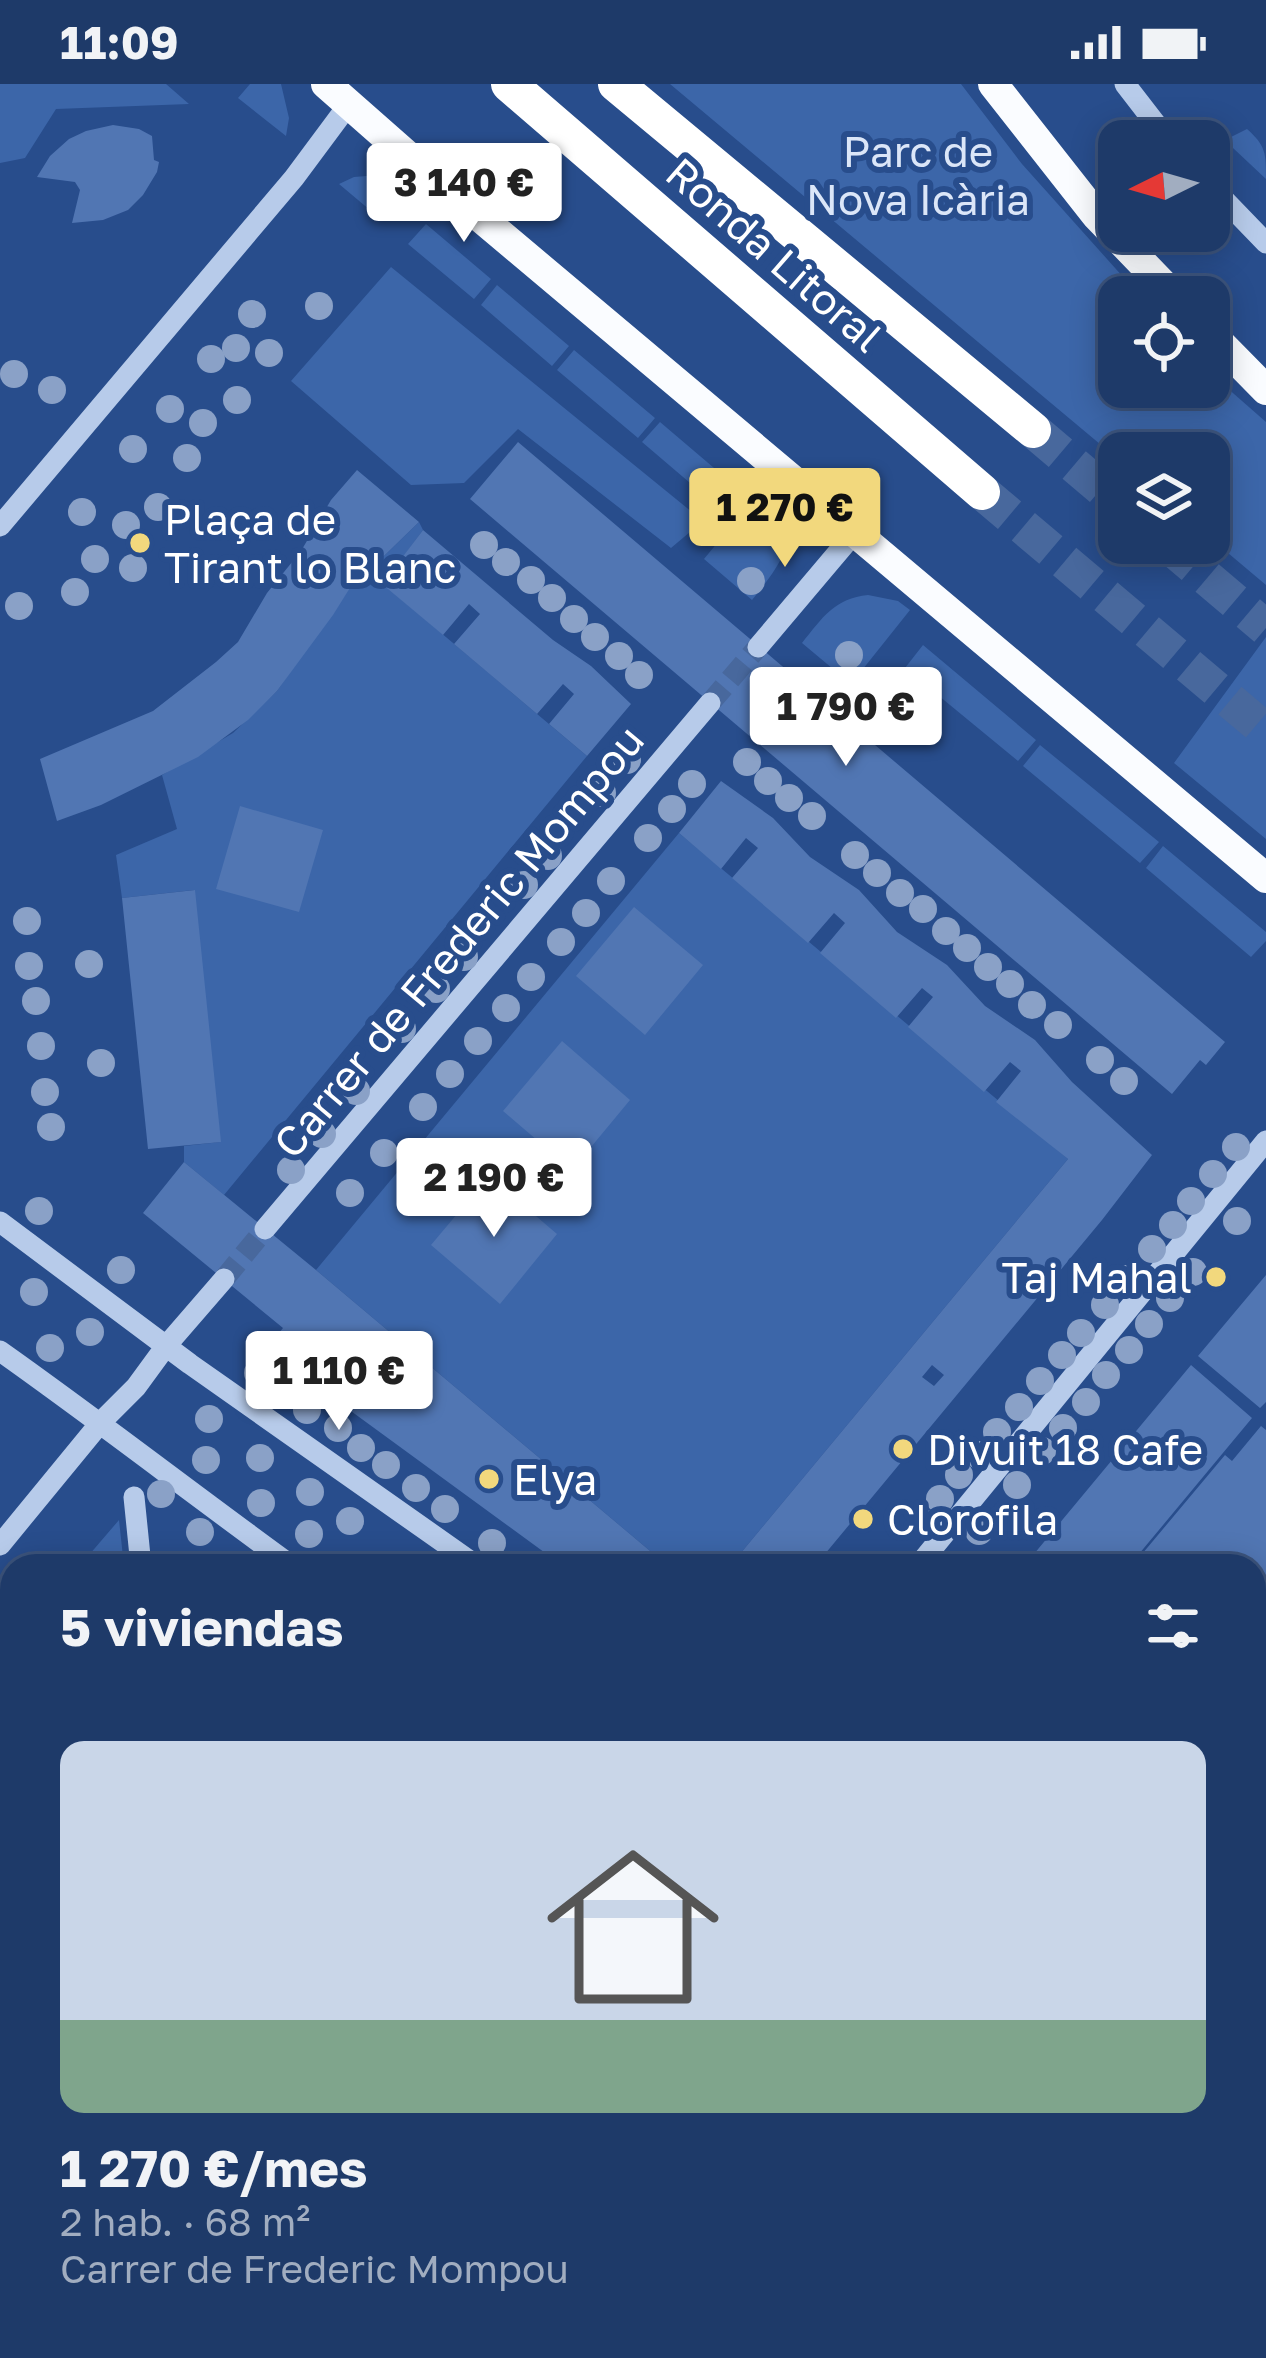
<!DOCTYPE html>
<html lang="es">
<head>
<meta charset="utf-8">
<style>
	:root { --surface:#1e3a69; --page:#2b4571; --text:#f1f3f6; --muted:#a1adc0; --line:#3c547d; --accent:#f2d87d }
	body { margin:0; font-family:"Golos Text",sans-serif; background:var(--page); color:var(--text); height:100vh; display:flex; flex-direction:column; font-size:45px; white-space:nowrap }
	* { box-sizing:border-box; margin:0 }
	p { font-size:39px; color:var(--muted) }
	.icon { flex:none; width:66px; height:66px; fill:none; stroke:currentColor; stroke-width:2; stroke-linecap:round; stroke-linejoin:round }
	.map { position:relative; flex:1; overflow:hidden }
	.drawer { position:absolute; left:0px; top:1470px; width:1266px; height:804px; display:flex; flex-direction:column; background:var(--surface); border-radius:36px 36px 0 0; box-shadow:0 6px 30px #0003,0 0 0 3px var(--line) }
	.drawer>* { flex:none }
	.needle { width:78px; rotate:265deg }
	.tools { position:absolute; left:1098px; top:36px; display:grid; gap:24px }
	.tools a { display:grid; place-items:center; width:132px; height:132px; border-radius:24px; background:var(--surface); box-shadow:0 6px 30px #0003,0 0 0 3px var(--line); font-size:60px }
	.price { position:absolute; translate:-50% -102px; padding:0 27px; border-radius:12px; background:#fff; color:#222; font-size:39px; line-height:78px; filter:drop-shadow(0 3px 6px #0008) }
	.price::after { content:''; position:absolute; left:50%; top:72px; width:36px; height:27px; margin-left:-18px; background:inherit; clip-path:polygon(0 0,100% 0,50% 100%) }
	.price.on { background:var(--accent); color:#111 }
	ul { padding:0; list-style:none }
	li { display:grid; align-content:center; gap:24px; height:636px; padding:0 60px }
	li+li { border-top:3px solid var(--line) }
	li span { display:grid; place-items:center; height:372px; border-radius:24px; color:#555 }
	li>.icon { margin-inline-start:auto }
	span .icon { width:216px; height:216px; fill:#fffc; stroke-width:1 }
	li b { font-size:51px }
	h2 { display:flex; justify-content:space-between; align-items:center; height:144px; padding:0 60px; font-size:51px }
	.status { display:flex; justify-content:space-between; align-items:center; height:84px; padding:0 60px; background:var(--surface); direction:ltr }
	.status svg { height:33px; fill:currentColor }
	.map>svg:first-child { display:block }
	.green { fill:#3c66a9 }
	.building { fill:#5176b3; fill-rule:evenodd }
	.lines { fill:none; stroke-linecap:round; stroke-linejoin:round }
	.minor-tunnel { stroke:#48689d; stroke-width:21; stroke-dasharray:21 10; stroke-linecap:butt }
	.highway-tunnel { stroke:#48689d; stroke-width:36; stroke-dasharray:36 18; stroke-linecap:butt }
	.minor { stroke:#b7cbea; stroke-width:21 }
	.major { stroke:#fafcff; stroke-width:30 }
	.highway { stroke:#fff; stroke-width:36 }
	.tree { fill:#8aa1c7 }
	.poi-dot { fill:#f2d87d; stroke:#284d8c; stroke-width:4.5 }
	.labels { text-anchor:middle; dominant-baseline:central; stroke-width:12; stroke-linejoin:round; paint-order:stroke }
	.park-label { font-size:42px; fill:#dbe6f8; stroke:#284d8c }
	.street-label { font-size:42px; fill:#fff; stroke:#284d8c }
	.poi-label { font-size:42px; fill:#fff; stroke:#284d8c; text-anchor:start }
</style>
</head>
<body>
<div class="status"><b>11:09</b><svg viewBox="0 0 49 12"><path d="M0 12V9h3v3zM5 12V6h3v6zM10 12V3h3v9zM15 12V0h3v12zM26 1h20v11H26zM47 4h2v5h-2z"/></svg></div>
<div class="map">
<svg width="1266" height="2274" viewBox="0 0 1266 2274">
	<rect width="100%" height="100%" fill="#284d8c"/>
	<!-- green -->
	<path class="green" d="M0,0h166l23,20 -133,5 -31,49 -25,5z
		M250,0h31l8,34 -3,18 -48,-38z
		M670,0h291l61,80 119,133h-22v90h90v-15l57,50v163l-57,-48v-84h-90v7z
		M1247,45c19,17 19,24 19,50l-33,-31 -8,8 6,-19z
		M379,91l16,3 17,11 -29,32 -44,-37 15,-7z
		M426,140l65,55 -17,20 -66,-55z
		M391,183l312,254 -32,27 -153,-119 -54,54 -53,2 -120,-104z
		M497,201l72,61 -17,20 -71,-61z
		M574,266l81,68 -17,20 -81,-68z
		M660,338l67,57 -17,21 -68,-58z
		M765,401c38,49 22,72 -13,115l-48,-41z
		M419,438l4,8 -40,54 204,172 -363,439 -40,-33v-16l36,-4 -26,-252 -72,8 -6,-43 61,-26 -15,-54 71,-42 44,-42 81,-116 26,-19z
		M868,511l30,6 12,9 -59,74 -49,-41c20,-25 33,-45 66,-48z
		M1266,553v202l-92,-76z
		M923,561l113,95 -18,21 -113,-93z
		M1040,661l119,97 -19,21 -117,-97z
		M679,749l389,326 -338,407h-62l-352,-296z
		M1163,762l103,86v9l-15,16 -105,-89z
		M119,1436l5,46h-34l-1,-11z
		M12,1551v559l-12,-10v-535z
		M992,2262h126l-9,12h-101z"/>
	<!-- building -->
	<path class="building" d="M113,41l26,4 13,7 2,24 5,2 -2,10 -14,23 -15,15 -25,10 -31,3 8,-33 -5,-8 -38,-5 13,-21 19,-17 17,-8z
		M518,358l707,600 -19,23 -6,-5 -28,34 -702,-595z
		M357,386l62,52 -35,34 -26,19 -25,40 -56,76 -29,29 -50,37 -97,48 -44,16 -17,-62 113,-48 63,-49 22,-20 29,-49 34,-42 30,-51z
		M423,446l130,110 38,26 40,38 -44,52 -38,-32 25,-30 -11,-10 -26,30 -83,-70 26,-30 -11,-10 -26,31 -61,-51z
		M721,697l52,37 37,39 49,33 38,42 50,33 38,41 50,34 37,42 80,73 -50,65 -287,346h-85l338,-407 -72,-57 25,-31 -11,-9 -26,30 -76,-65 25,-30 -11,-9 -26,30 -76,-65 25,-30 -11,-10 -26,30 -76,-65 26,-30 -12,-10 -25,31 -42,-36zM932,1281l12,10 -10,11 -12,-9z
		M240,722l83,24 -24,82 -83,-23z
		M195,806l26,252 -73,7 -26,-251z
		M634,823l69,58 -58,70 -69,-59z
		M562,957l68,59 -58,70 -69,-59z
		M184,1078l132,108 352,296h-105l-297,-217 17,-21 -140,-115z
		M489,1092l68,58 -57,70 -69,-59z
		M1266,1191v127l-6,6 -62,-52z
		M1191,1281l61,53 -123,148h-105z
		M1261,1342l5,4v648l-12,-9v-503h-122l93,-111 7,6z
		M1254,2251l12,9v14h-76l9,-12h55z
		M347,2262h107l3,2 -8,10h-111z
		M538,2262h78l-10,12h-78z
		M699,2262h66l1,12h-66z
		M811,2262h65l1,12h-65z"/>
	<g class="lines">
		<!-- minor-tunnel -->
		<path class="minor-tunnel" d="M710,619l48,-56
			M224,1195l41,-50"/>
		<!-- highway-tunnel -->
		<path class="highway-tunnel" d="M1033,346l86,73
			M982,408l284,239
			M1166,459l100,85"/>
		<!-- minor -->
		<path class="minor" d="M1125,0l44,57
			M1209,100l57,59
			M0,442l294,-348 55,-74
			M758,563l98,-116
			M0,1138l190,142 287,202
			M265,1145l445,-526
			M0,1267c99,70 194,144 292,215
			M134,1413l7,69
			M0,1461l101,-123 35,-35 30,-41 58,-67
			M918,1482l348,-425
			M1254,2048l12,8
			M1254,2180l12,9
			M676,2262l1,12
			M797,2262l1,12
			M906,2262l1,12
			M962,2262l15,12
			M260,2274l10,-12
			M627,2274l10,-12"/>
		<!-- major -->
		<path class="major" d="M326,0l92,81 848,713
			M993,0l103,131 79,82
			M1209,248l57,58"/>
		<!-- highway -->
		<path class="highway" d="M509,0l473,408
			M616,0l417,346"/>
	</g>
	<!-- trees -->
	<g class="tree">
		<circle cx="319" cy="222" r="14"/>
		<circle cx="252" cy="230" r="14"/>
		<circle cx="236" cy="264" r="14"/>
		<circle cx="269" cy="269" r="14"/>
		<circle cx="211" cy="275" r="14"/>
		<circle cx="14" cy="290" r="14"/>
		<circle cx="52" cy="306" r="14"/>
		<circle cx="237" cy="316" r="14"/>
		<circle cx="170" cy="325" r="14"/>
		<circle cx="203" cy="339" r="14"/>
		<circle cx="133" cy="365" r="14"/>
		<circle cx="187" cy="374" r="14"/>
		<circle cx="158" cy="423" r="14"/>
		<circle cx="82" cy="428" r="14"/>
		<circle cx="126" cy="441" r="14"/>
		<circle cx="484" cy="461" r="14"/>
		<circle cx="95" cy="475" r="14"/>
		<circle cx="506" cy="478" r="14"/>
		<circle cx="133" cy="484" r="14"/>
		<circle cx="531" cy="496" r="14"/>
		<circle cx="751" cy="497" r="14"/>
		<circle cx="75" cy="508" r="14"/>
		<circle cx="552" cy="514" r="14"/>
		<circle cx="19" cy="522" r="14"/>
		<circle cx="574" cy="535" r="14"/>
		<circle cx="595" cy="553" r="14"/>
		<circle cx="849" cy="571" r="14"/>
		<circle cx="619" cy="572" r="14"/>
		<circle cx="639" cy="591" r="14"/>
		<circle cx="627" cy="676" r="14"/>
		<circle cx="747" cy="678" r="14"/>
		<circle cx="768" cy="697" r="14"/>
		<circle cx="692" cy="700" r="14"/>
		<circle cx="602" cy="709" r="14"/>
		<circle cx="789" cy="714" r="14"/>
		<circle cx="672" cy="725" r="14"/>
		<circle cx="812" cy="732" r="14"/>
		<circle cx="648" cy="754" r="14"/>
		<circle cx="855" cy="771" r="14"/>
		<circle cx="548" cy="772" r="14"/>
		<circle cx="877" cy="789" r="14"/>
		<circle cx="611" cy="797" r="14"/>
		<circle cx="524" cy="801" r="14"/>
		<circle cx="900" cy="809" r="14"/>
		<circle cx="923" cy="825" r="14"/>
		<circle cx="586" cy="829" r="14"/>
		<circle cx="27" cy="837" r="14"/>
		<circle cx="946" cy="847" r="14"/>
		<circle cx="561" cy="858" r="14"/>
		<circle cx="967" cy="864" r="14"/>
		<circle cx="464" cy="873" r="14"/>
		<circle cx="89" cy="880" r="14"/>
		<circle cx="29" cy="882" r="14"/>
		<circle cx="988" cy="883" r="14"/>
		<circle cx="531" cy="893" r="14"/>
		<circle cx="1010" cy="900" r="14"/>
		<circle cx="436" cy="905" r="14"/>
		<circle cx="36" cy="917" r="14"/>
		<circle cx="1032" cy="921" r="14"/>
		<circle cx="506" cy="924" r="14"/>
		<circle cx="1058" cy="941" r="14"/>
		<circle cx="402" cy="945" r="14"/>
		<circle cx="478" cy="957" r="14"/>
		<circle cx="41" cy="962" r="14"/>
		<circle cx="1100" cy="976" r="14"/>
		<circle cx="101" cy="979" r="14"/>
		<circle cx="450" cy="990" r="14"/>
		<circle cx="1124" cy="997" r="14"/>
		<circle cx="356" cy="1007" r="14"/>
		<circle cx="45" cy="1008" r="14"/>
		<circle cx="423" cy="1023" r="14"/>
		<circle cx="51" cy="1043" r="14"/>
		<circle cx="322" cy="1050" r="14"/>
		<circle cx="1236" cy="1063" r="14"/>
		<circle cx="384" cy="1069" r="14"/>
		<circle cx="291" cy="1086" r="14"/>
		<circle cx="1213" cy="1090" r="14"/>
		<circle cx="350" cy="1109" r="14"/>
		<circle cx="1191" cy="1117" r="14"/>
		<circle cx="39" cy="1127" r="14"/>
		<circle cx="1237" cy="1137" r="14"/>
		<circle cx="1173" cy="1141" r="14"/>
		<circle cx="1152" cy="1165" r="14"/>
		<circle cx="121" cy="1186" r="14"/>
		<circle cx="1193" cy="1188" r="14"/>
		<circle cx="1125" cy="1195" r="14"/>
		<circle cx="34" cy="1208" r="14"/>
		<circle cx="1170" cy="1214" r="14"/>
		<circle cx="1105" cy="1221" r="14"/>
		<circle cx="1149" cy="1240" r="14"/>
		<circle cx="90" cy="1248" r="14"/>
		<circle cx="1081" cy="1249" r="14"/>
		<circle cx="50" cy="1264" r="14"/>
		<circle cx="1129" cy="1266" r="14"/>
		<circle cx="1062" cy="1271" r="14"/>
		<circle cx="258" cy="1289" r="14"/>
		<circle cx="1106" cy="1291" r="14"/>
		<circle cx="1040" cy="1297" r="14"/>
		<circle cx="1086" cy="1318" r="14"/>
		<circle cx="1019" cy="1323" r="14"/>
		<circle cx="307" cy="1326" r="14"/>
		<circle cx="209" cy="1335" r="14"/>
		<circle cx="338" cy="1344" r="14"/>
		<circle cx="1063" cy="1344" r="14"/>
		<circle cx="997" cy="1348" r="14"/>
		<circle cx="361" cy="1364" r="14"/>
		<circle cx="1042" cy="1367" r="14"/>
		<circle cx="979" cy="1371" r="14"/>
		<circle cx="260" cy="1374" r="14"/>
		<circle cx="206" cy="1376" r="14"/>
		<circle cx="386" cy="1381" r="14"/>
		<circle cx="959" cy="1391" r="14"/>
		<circle cx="1017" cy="1401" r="14"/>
		<circle cx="416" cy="1404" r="14"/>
		<circle cx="310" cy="1408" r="14"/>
		<circle cx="161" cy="1410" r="14"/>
		<circle cx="940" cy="1415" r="14"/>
		<circle cx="261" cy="1419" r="14"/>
		<circle cx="445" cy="1425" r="14"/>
		<circle cx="350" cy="1437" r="14"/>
		<circle cx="921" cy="1438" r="14"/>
		<circle cx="979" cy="1447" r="14"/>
		<circle cx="200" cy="1448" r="14"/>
		<circle cx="309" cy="1450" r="14"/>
		<circle cx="492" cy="1459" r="14"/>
	</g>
	<!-- markers -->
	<g class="poi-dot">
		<circle cx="140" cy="459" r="12"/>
		<circle cx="1216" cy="1193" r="12"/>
		<circle cx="903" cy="1365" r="12"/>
		<circle cx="489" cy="1395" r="12"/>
		<circle cx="863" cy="1435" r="12"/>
	</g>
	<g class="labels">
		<!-- park labels -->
		<g class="park-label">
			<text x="918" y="67">Parc de<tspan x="918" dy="48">Nova Icària</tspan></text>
		</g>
		<!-- street labels -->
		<g class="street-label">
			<text transform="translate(775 170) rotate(41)">Ronda Litoral</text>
			<text transform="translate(458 857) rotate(-50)">Carrer de Frederic Mompou</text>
		</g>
		<!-- poi labels -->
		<g class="poi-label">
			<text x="164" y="435">Plaça de<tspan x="164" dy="48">Tirant lo Blanc</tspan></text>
			<text x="1192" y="1193" text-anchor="end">Taj Mahal</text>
			<text x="927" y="1365">Divuit 18 Cafe</text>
			<text x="513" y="1395">Elya</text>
			<text x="887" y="1435">Clorofila</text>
		</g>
	</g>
</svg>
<div class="tools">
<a><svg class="needle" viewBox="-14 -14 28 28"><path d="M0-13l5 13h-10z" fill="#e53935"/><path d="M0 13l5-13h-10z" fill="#a1adc0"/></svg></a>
<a><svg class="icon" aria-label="locate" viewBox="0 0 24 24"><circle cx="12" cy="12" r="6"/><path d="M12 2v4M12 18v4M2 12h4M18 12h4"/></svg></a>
<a><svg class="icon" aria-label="layers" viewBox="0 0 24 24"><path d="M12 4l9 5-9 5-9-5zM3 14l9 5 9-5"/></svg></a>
</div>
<b class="price" style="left:464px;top:161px">3 140 €</b>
<b class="price on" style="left:785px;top:486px">1 270 €</b>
<b class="price" style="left:846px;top:685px">1 790 €</b>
<b class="price" style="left:494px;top:1156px">2 190 €</b>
<b class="price" style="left:339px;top:1349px">1 110 €</b>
<section class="drawer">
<h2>5 viviendas<svg class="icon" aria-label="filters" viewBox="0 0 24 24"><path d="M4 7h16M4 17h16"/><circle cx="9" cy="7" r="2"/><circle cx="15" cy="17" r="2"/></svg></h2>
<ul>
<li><span style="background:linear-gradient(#c9d6e8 75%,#7fa58c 0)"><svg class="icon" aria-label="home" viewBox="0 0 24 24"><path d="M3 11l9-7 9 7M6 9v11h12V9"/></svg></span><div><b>1 270 €/mes</b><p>2 hab. · 68 m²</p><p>Carrer de Frederic Mompou</p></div></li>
</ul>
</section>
</div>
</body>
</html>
